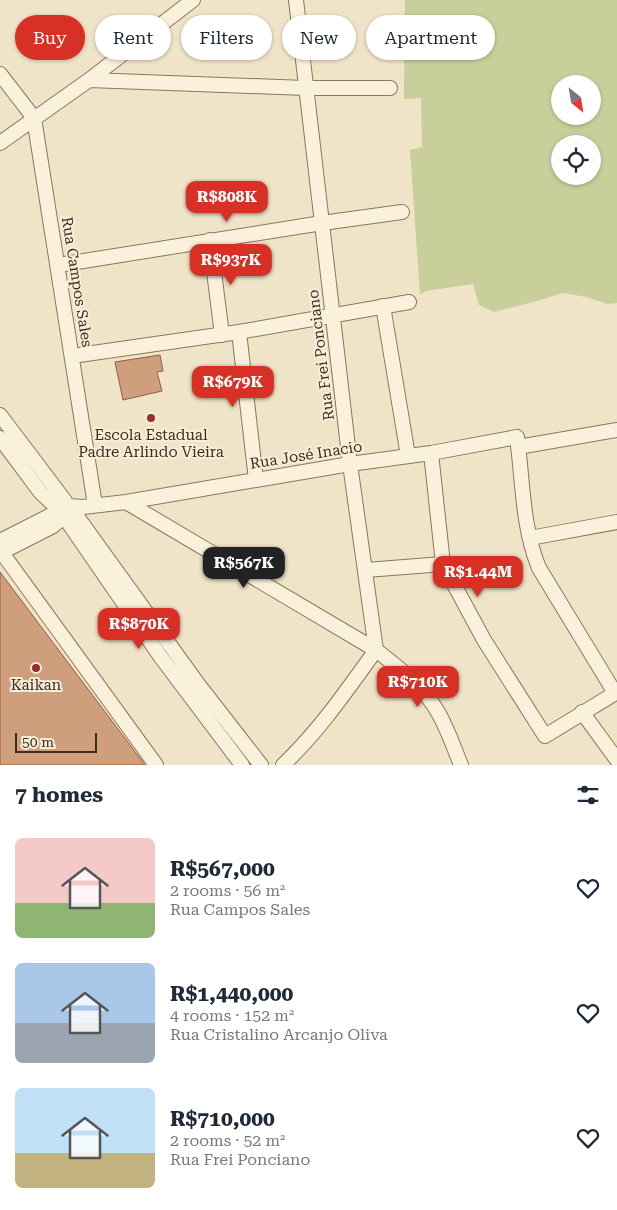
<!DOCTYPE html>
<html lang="en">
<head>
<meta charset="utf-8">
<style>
	:root { --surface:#fff; --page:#f2f2f3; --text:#1f2937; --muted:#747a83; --accent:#d93025 }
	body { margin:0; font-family:"Roboto Serif",serif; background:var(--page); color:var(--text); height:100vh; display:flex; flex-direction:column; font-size:19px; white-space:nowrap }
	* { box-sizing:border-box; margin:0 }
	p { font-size:16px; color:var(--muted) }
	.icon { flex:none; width:28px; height:28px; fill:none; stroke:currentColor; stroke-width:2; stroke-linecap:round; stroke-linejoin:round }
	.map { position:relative; height:765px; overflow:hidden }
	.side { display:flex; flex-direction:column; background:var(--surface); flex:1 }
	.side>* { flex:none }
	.guide { position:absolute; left:15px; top:15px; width:588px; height:45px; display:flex; gap:10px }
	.needle { width:32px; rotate:150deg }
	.tools { position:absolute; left:551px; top:75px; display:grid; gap:10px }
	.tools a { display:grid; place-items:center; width:50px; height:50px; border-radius:50%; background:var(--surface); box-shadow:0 1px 4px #0004; font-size:25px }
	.scale { position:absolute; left:15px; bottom:12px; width:82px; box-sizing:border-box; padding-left:5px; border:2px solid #3d2e20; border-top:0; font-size:14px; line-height:18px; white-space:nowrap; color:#3d2e20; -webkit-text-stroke:4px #f7eed8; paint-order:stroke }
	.price { position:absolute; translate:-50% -42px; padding:0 11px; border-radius:10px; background:var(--accent); color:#fff; font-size:16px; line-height:32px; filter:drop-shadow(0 1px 2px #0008) }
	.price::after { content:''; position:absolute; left:50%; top:30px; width:15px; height:11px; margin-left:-8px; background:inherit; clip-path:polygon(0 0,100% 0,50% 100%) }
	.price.on { background:#222; color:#fff }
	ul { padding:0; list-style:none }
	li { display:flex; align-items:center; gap:15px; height:125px; padding:0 15px }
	li span { display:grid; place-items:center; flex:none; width:140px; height:100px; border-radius:8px; color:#555 }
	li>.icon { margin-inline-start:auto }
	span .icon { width:60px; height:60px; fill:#fffc; stroke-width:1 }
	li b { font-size:21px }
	h2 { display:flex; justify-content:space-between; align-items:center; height:60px; padding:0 15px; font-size:21px }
	.pill { padding:0 18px; border-radius:22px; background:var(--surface); box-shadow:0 1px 4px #0004; font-size:18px; line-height:45px }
	.pill.on { background:var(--accent); color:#fff }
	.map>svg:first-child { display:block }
	.green { fill:#c9cf9b; fill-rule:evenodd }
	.building { fill:#cf9f7d; stroke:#8d5f41 }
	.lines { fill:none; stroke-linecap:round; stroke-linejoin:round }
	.minor-casing { stroke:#8d765c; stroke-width:16 }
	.minor { stroke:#faf1dc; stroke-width:14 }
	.poi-dot { fill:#9e2a2b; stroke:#f7eed8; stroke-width:2 }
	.labels { text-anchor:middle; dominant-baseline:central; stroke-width:4; stroke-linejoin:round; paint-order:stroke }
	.street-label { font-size:15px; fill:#3d2e20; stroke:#f7eed8 }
	.poi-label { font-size:15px; fill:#3d2e20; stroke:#f7eed8 }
</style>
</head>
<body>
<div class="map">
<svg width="617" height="765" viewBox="0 0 617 765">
	<rect width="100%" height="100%" fill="#f0e4c8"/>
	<!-- green -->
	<path class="green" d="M405,0h212v303l-10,1 -21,-7 -23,-4 -22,7 -47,12 -15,-7 -6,-21 -47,7 -6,4 -10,-145 12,-3 -1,-49 -17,1zM560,84h32v32h-32zM560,144h32v32h-32z"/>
	<!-- building -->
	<path class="building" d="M160,355l3,16 -6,1 5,19 -39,9 -8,-38z
		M0,572l145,193h-145z"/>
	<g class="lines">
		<!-- minor casing -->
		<g class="minor-casing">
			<path id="minor" d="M296,0l54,464 26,186
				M0,74l34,44 61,387
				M89,80l216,8h85
				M0,143l89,-63 104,-80
				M210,240l12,95
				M58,265l264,-42 80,-11
				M383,306l25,150
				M239,332l17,148
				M72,356l167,-24 170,-30
				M0,415l65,86
				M0,438l41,55 15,14
				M518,447l99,-17
				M431,453l12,111 41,76 61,96 72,-44
				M126,502l250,148c24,19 48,37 63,64 9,16 15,34 22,51
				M70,506l13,1 43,-5 224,-38 81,-11 86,-16c6,44 5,90 22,131l76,125
				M71,508l127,176 63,81
				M63,515l97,141 82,109
				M530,538l87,-16
				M0,541l57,-29
				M0,550l156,215
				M0,553l53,-27 7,-6 1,-5
				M366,570l77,-6
				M582,712l35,48
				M283,765c36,-34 64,-75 93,-115"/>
		</g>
		<!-- minor -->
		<use href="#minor" class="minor"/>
	</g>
	<!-- markers -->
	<g class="poi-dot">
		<circle cx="151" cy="418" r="5"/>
		<circle cx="36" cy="668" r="5"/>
	</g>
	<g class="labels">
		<!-- street labels -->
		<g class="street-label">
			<text transform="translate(77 282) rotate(81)">Rua Campos Sales</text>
			<text transform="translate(321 355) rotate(-97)">Rua Frei Ponciano</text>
			<text transform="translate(306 455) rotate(-9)">Rua José Inacio</text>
		</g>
		<!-- poi labels -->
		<g class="poi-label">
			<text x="151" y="435">Escola Estadual<tspan x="151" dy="17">Padre Arlindo Vieira</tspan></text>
			<text x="36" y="685">Kaikan</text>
		</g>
	</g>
</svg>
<div class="tools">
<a><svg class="needle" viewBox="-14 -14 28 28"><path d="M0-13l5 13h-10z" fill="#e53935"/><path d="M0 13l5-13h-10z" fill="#747a83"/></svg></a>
<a><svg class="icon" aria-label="locate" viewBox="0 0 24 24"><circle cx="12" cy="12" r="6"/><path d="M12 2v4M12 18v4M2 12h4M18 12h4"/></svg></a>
</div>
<div class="scale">50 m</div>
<b class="price" style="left:227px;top:223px">R$808K</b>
<b class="price" style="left:231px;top:286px">R$937K</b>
<b class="price" style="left:233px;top:408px">R$679K</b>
<b class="price on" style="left:244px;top:589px">R$567K</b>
<b class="price" style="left:478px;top:598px">R$1.44M</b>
<b class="price" style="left:139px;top:650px">R$870K</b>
<b class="price" style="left:418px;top:708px">R$710K</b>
<div class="guide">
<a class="pill on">Buy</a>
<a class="pill">Rent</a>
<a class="pill">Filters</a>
<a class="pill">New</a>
<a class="pill">Apartment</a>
</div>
</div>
<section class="side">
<h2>7 homes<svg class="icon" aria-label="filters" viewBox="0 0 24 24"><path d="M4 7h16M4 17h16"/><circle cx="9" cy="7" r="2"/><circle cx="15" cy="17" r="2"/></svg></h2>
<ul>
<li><span style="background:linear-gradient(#f6c9c9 65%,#8fb573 0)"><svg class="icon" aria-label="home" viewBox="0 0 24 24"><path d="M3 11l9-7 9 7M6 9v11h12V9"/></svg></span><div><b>R$567,000</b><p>2 rooms · 56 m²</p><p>Rua Campos Sales</p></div><svg class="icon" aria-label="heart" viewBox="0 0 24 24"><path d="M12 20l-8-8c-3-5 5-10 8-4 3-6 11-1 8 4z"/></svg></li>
<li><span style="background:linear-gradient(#a9c7e8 60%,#9aa5b1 0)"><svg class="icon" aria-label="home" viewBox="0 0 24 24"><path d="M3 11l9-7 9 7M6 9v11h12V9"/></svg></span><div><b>R$1,440,000</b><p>4 rooms · 152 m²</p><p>Rua Cristalino Arcanjo Oliva</p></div><svg class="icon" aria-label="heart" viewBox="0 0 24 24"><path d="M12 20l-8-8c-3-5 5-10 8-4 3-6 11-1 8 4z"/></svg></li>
<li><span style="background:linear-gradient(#bfe0f5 65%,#c2b280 0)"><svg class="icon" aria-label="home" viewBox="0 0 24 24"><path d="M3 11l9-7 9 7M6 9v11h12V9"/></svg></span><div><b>R$710,000</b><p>2 rooms · 52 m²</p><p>Rua Frei Ponciano</p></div><svg class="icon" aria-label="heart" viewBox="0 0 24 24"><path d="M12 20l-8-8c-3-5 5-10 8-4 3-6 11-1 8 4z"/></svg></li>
</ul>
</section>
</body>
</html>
